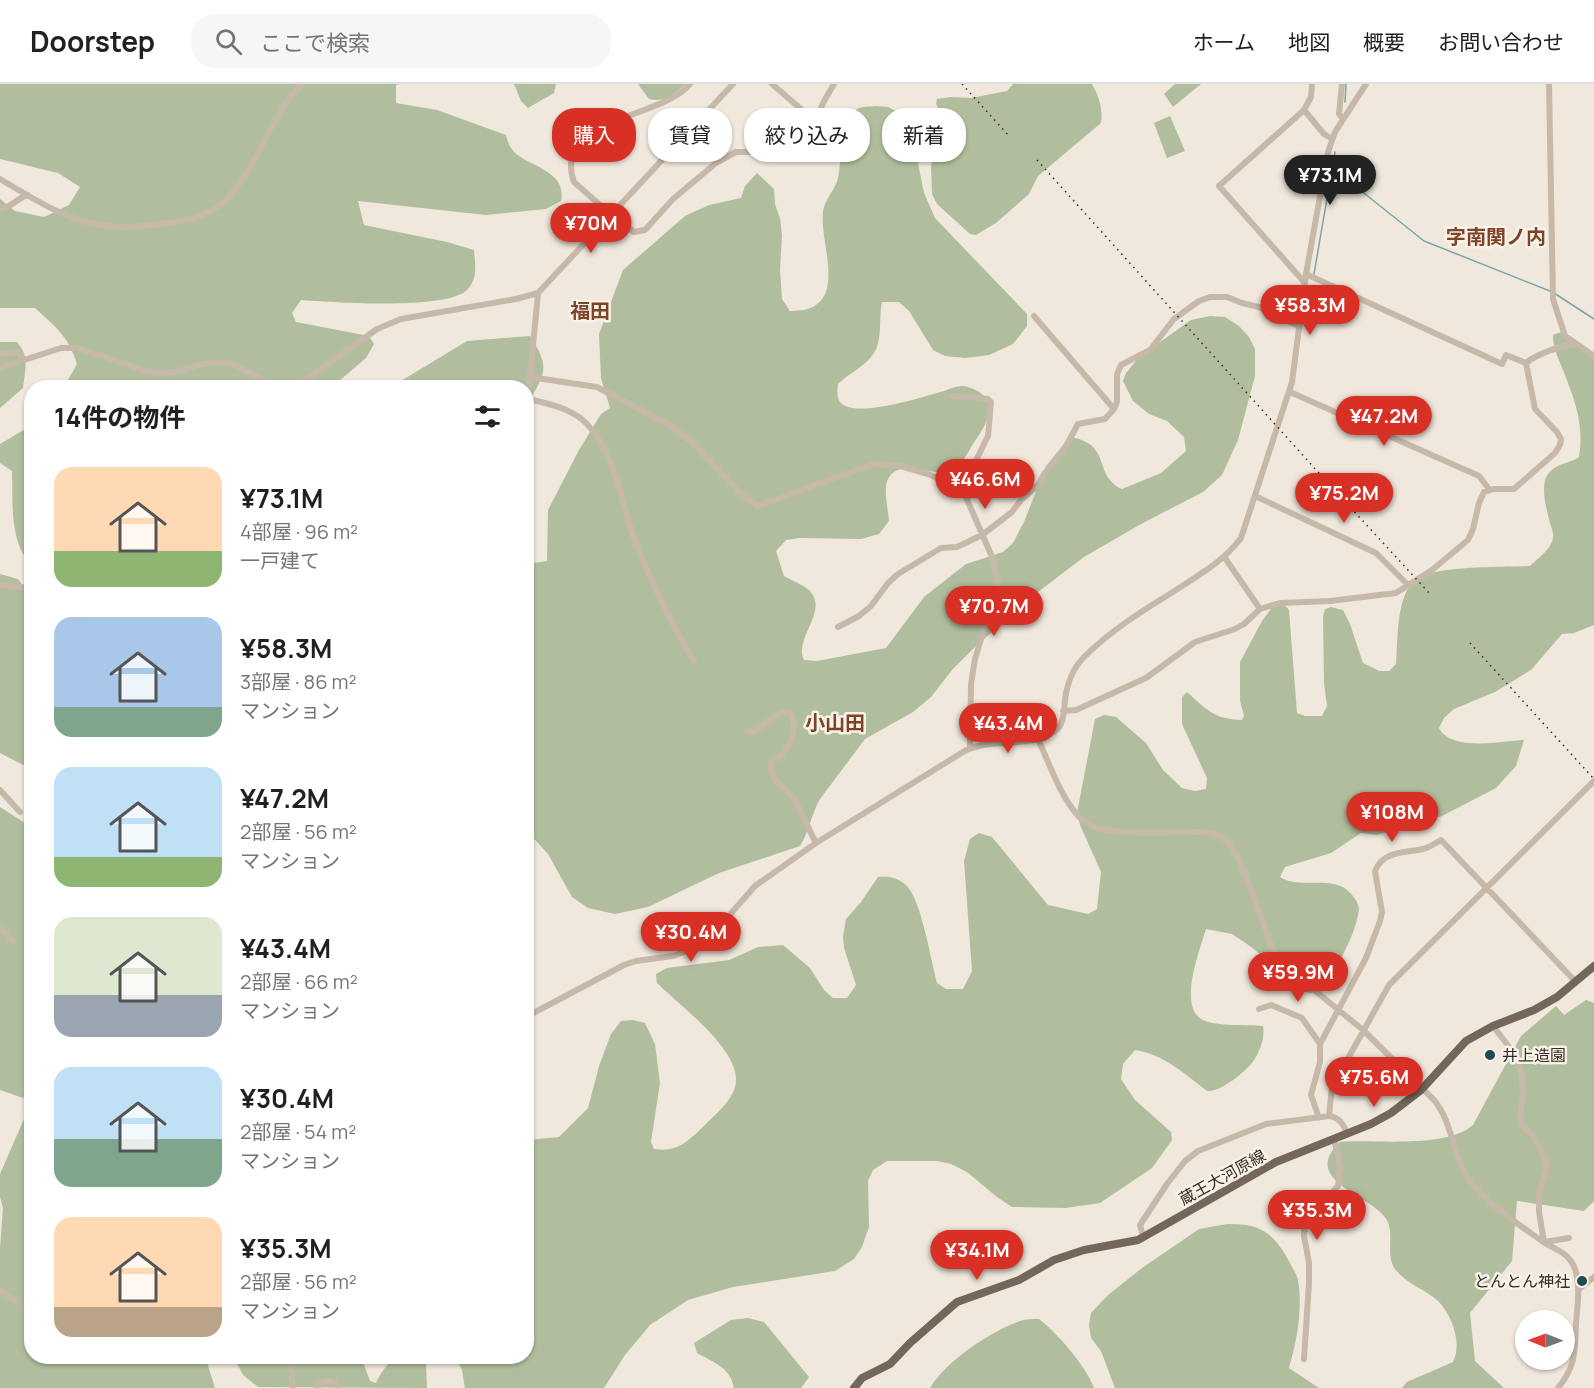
<!DOCTYPE html>
<html lang="ja">
<head>
<meta charset="utf-8">
<style>
	:root { --surface:#fff; --page:#f6f6f6; --text:#202124; --muted:#757577; --line:#e0e0e0; --accent:#d93025 }
	body { margin:0; font-family:Manrope,"Noto Sans JP",sans-serif; background:var(--page); color:var(--text); height:100vh; display:flex; flex-direction:column; font-size:22px; white-space:nowrap }
	* { box-sizing:border-box; margin:0 }
	p { font-size:20px; color:var(--muted) }
	.icon { flex:none; width:33px; height:33px; fill:none; stroke:currentColor; stroke-width:2; stroke-linecap:round; stroke-linejoin:round }
	.map { position:relative; flex:1; overflow:hidden }
	.panel { position:absolute; left:24px; top:296px; width:510px; height:984px; display:flex; flex-direction:column; background:var(--surface); border-radius:24px; box-shadow:0 2px 4px #0004 }
	.panel>* { flex:none }
	.hud { position:absolute; left:552px; top:24px; width:570px; height:54px; display:flex; gap:12px }
	.needle { width:39px; rotate:271deg }
	.controls { position:absolute; left:1515px; top:1226px; display:grid; gap:12px }
	.controls a { display:grid; place-items:center; width:60px; height:60px; border-radius:50%; background:var(--surface); box-shadow:0 2px 4px #0004; font-size:30px }
	.price { position:absolute; translate:-50% -51px; padding:0 14px; border-radius:21px; background:var(--accent); color:#fff; font-size:20px; line-height:39px; filter:drop-shadow(0 2px 3px #0008) }
	.price::after { content:''; position:absolute; left:50%; top:36px; width:18px; height:14px; margin-left:-9px; background:inherit; clip-path:polygon(0 0,100% 0,50% 100%) }
	.price.on { background:#222; color:#fff }
	ul { padding:0; list-style:none }
	li { display:flex; align-items:center; gap:18px; height:150px; padding:0 30px }
	li span { display:grid; place-items:center; flex:none; width:168px; height:120px; border-radius:18px; color:#555 }
	li>.icon { margin-inline-start:auto }
	span .icon { width:72px; height:72px; fill:#fffc; stroke-width:1 }
	li b { font-size:26px }
	h2 { display:flex; justify-content:space-between; align-items:center; height:72px; padding:0 30px; font-size:26px }
	.pill { padding:0 21px; border-radius:24px; background:var(--surface); box-shadow:0 2px 4px #0004; font-size:21px; line-height:54px }
	.pill.on { background:var(--accent); color:#fff }
	header { display:flex; align-items:center; gap:36px; box-sizing:border-box; height:84px; padding:0 30px; background:var(--surface); border-bottom:2px solid var(--line) }
	header strong { font-size:28px }
	nav { display:flex; gap:33px; margin-inline-start:auto; font-size:21px }
	.search { width:420px; height:54px; background:var(--page); display:flex; align-items:center; gap:15px; box-sizing:border-box; padding:0 21px; border-radius:24px; color:var(--muted); font-size:22px }
	.map>svg:first-child { display:block }
	.green { fill:#b0be9d }
	.lines { fill:none; stroke-linecap:round; stroke-linejoin:round }
	.stream { stroke:#7da5ab; stroke-width:1.5 }
	.minor { stroke:#c7b9a9; stroke-width:6 }
	.major { stroke:#75665a; stroke-width:8 }
	.rail { stroke:#352d28; stroke-width:1.5; stroke-dasharray:1.5 4.5; stroke-linecap:butt }
	.poi-dot { fill:#214b53; stroke:#f8f2e8; stroke-width:2 }
	.labels { text-anchor:middle; dominant-baseline:central; stroke-width:5; stroke-linejoin:round; paint-order:stroke }
	.poi-label { font-size:16px; fill:#352d28; stroke:#f8f2e8; text-anchor:start }
	.street-label { font-size:16px; fill:#352d28; stroke:#f8f2e8 }
	.quarter-label { font-size:20px; font-weight:bold; fill:#7e4427; stroke:#f8f2e8 }
</style>
</head>
<body>
<header>
<strong>Doorstep</strong>
<div class="search"><svg class="icon" aria-label="search" viewBox="0 0 24 24"><circle cx="10" cy="10" r="6"/><path d="M15 15l6 6"/></svg>ここで検索</div>
<nav><a>ホーム</a><a>地図</a><a>概要</a><a>お問い合わせ</a></nav>
</header>
<div class="map">
<svg width="1594" height="1304" viewBox="0 0 1594 1304">
	<rect width="100%" height="100%" fill="#f0e8dc"/>
	<!-- green -->
	<path class="green" d="M0,0h399l-3,1v18l41,7 69,25c1,4 3,10 5,13 12,19 57,20 50,53l-15,8 -60,6 -128,-14 6,24 83,17 27,8c1,15 4,27 -6,39 -19,22 -137,13 -167,11l-9,13 4,9 73,14 5,8 -8,14 -34,29h-268l13,-23c-8,-27 -21,-37 -42,-56h-35v-109l15,12 29,6 25,-12 11,-18 -22,-14 -58,-14z
		M514,0h42l-2,9 -26,15 -7,-7z
		M638,0h48c-12,10 -21,19 -37,15z
		M1013,0h79c7,13 11,24 9,39l-63,53 -9,18 -33,29 -20,12 -6,-1 -33,-30 -5,-10 -1,-29 5,-13 13,-22 -13,-26 1,-5 14,-2 20,1 36,-7z
		M1175,0h26l-28,23 -9,-13z
		M875,22l13,1 10,5 7,7 7,15 12,59 11,25 92,96v12l-14,18 -24,11 -24,3 -20,-2 -12,-6 -24,-39 -10,-9h-17c-4,17 2,41 -11,55 -9,11 -23,17 -33,27 -1,6 -1,14 2,18 14,18 85,-6 104,-11 5,-2 13,-5 18,-5 11,1 21,7 27,15 -1,22 -4,25 -16,43 -5,8 -10,20 -20,25 -19,11 -52,-14 -65,10 -5,10 0,30 1,42l-10,13 -18,5 -62,-1 -13,2 -10,11 8,25c7,4 20,9 26,15 19,21 -17,47 -6,69l13,1 69,-13 38,-51 42,-33 37,-12 10,-9 11,-21 22,-56 24,-29c43,7 22,38 52,52l39,-16 25,-22 -2,-14 -17,-16 -18,-7 -16,-13 -10,-20 3,-8 13,-16 52,-37 19,-4 15,1 14,9 10,11 6,12v27l-17,64 -16,35 -19,17 -62,32 -57,33 -54,41 -56,50 -22,22 -21,27 -18,15 -48,27 -45,60c-9,16 -11,33 -20,47l-81,27 -71,34 -33,7 -27,-6 -16,-11 -24,-43 -21,-23v-267l20,-3 1,-51 31,-60 22,-36 9,-6 -9,-30 -2,-44 24,-64 62,-54 24,-11 32,-7 4,-12 12,-13 17,16 1,15 5,14 2,17 -2,35 2,29 8,12c66,1 25,-73 34,-104 3,-10 12,-19 14,-29 4,-16 2,-62 19,-69 5,-3 13,-2 18,-3z
		M1170,32l15,35 -18,7 -13,-35z
		M1564,247l30,29v265l-20,8 -12,1 -31,36 -36,22 -41,17 -10,9 -5,10c12,24 62,13 85,12l-8,26 -20,22 -54,28 -65,19 -16,-2 -30,20 -46,14 -5,10c16,11 45,1 63,10 7,4 16,15 16,22 -2,21 -20,57 -33,72 -4,4 -10,8 -14,12l-8,-1 -10,-12 -47,-36 -15,-10 -26,-5c-6,20 -29,79 -3,91 14,7 43,4 60,6 2,10 -2,22 -7,31 -6,12 -36,36 -49,34 -22,-17 -44,-37 -72,-41l-12,14 -2,15 14,21 36,32 1,8 -20,28 -52,35 -35,5 -53,-1 -15,-10 -30,-25 -16,-8 -14,-3h-50l-14,9 -5,11 1,46 -7,20 -8,12 -19,12 -102,16 -45,13 -38,25 -25,30 -21,33h-139l-3,-18 -7,-14h71l1,-216 32,-3 29,-29 11,-42 12,-32 10,-13 12,-1 12,3 10,21 5,39 -9,59 3,7c24,4 35,-9 51,-24 11,-11 31,-28 31,-44 2,-33 -57,-76 -79,-98l-1,-9 11,-6 62,-8 29,-13 25,-2 27,23 14,22 9,8h14l9,-13 -12,-37 -1,-11 3,-18 15,-17 17,-25c9,-1 18,0 27,7 16,13 26,77 32,99l9,6h17l9,-18 -8,-110 6,-22 9,-6 13,4 56,68 40,9 9,-5 4,-37 -21,-47 -3,-12 18,-94 9,-4 12,2 30,26 17,27 19,18 13,3 11,-2 1,-11 -25,-54v-27l5,-5c20,18 27,27 55,28l2,-4 -4,-16v-38l22,-41 13,-18h8l6,7 8,103 8,3h17l5,-10 -3,-23 -1,-66 2,-8 6,-2 12,3 7,14 13,39 16,8h10l7,-7c2,-26 0,-60 16,-82 12,-17 95,-15 118,-16 8,-8 22,-17 23,-29 1,-5 -3,-12 -4,-18 -3,-11 -9,-35 -1,-45 8,-11 21,-10 31,-17 5,-31 -3,-53 -14,-82 -5,-14 -12,-24 -12,-40z
		M530,252c22,34 14,37 -3,70l-1,-19h-135l76,-46z
		M0,258h17c13,15 8,28 6,46l-23,20z
		M31,340v140c-22,-20 -18,-65 -19,-93l-12,-8v-19l27,-16z
		M0,490l18,5 13,18v172l-31,-16z
		M0,723l31,20 1,263 -9,8 -23,-8z
		M1586,916l8,3v198l-10,10 -67,-10 -5,60 -42,52 5,48 29,27h-102l5,-6 46,-20c9,-18 0,-45 -14,-60 -13,-13 -32,-17 -44,-33 -11,-16 2,-38 -11,-53 -20,-23 -83,-37 -44,-74 36,-3 106,7 133,-17l48,-89 35,-30 8,9z
		M31,1019l1,253h173l10,32h-215v-140l3,-40 -3,-11v-23z
		M1227,1140c34,-1 47,9 63,39 2,5 7,11 8,17 5,29 -1,60 -9,88l30,20h-204l-14,-37 -10,-13 -2,-13 2,-12 17,-18 34,-27 57,-39z
		M748,1234l16,4 45,55 -8,11h-67c-3,-20 -21,-26 -37,-35l-3,-10 37,-23z
		M1039,1235c19,15 47,47 55,69h-164c16,-27 61,-57 90,-67 6,-2 13,-2 19,-2z
		M233,1272h134l-4,6 7,19 6,2c4,-9 14,-25 24,-27 5,-1 11,0 16,0l10,8 1,24 -169,-1 -15,-12z"/>
	<g class="lines">
		<!-- stream -->
		<path class="stream" d="M1345,18l1,-18
			M1331,85l9,5 84,67 126,50
			M1314,190l21,-122
			M1554,209l40,26"/>
		<!-- minor -->
		<path class="minor" d="M690,0c-28,35 -139,34 -116,98l35,31 25,19 11,-2 28,-31 43,-36 20,-11h20l11,3 38,-4 18,-48 11,-19
			M772,0l44,38
			M1342,0l-3,30 4,5
			M1549,0l4,215 12,37 29,20
			M1304,26l20,24 8,5
			M0,95c31,18 65,41 100,46 23,4 46,1 69,-2 23,-3 45,-9 61,-27 29,-34 41,-80 72,-112
			M0,125c11,-1 17,-11 28,-14
			M1306,190l196,90 4,-9 20,8
			M1305,199l-86,-97 85,-76 7,-13 1,-13
			M1034,232l80,93
			M0,270l17,-2 7,7
			M1526,279c9,-8 37,-19 49,-18
			M0,284l61,-20h16l75,25c28,4 48,-14 74,-10 20,3 35,21 55,24
			M530,293l67,10 71,37 25,19 47,50 17,13 117,-42 26,2 28,8 26,11 11,10 28,64 5,24 -23,76 -4,25 -1,64
			M286,303l17,-5 74,-53 24,-10 115,-20 22,-6 195,-209
			M1290,308l189,84 10,13
			M953,312l35,3 3,3 -3,34 -21,43 -2,16
			M526,315l3,-11 9,-95
			M527,315c20,4 44,9 59,24 30,30 35,80 49,118 17,42 35,82 59,120
			M1255,412l121,57 33,33
			M1225,474l35,51
			M0,501l30,3
			M838,543l21,-11 12,-10 17,-23 10,-9 43,-26 16,-1 25,-12 30,-23 9,-12 18,-16 5,-10 22,-28 12,-22 27,-5 9,-10 3,-7v-28l4,-9 29,-15 24,-31 25,-18 11,-4h17l15,6 17,4 40,19
			M1063,627l13,-1 70,-32 49,-36 40,-13 9,-5 16,-15 20,-6 50,-2 66,-8 36,-23 36,-30 5,-11 6,-26 5,-11 10,-3h20l41,-36 5,-8 1,-6 -4,-7 -22,-23 -9,-46
			M747,647l6,1 28,-20 10,1c6,12 1,33 -9,41 -4,4 -8,5 -11,9 -1,22 13,21 22,35 9,14 15,30 23,45
			M1038,655c12,26 22,57 41,78 4,4 10,8 16,10 22,9 83,4 110,5 8,1 16,3 22,9 14,13 39,92 48,114l5,7 83,68 71,70c20,24 18,58 37,82 18,23 47,42 71,59 13,9 27,11 33,28 6,17 2,38 1,55 -1,27 0,42 -18,64
			M0,706l20,22
			M0,844l13,13
			M1259,925l12,-4 31,13 18,26
			M526,933l98,-52 12,-4 37,-5 23,-8 23,-21 36,-41 61,-43 147,-91c30,-16 63,-2 92,-21 12,-8 8,-30 12,-42 3,-13 8,-23 17,-32 26,-26 58,-46 89,-65 25,-17 49,-29 68,-54l51,-156 14,-108 22,-122 7,-20 31,-48
			M1493,942l17,22 11,22 2,24 -3,24 2,7 11,11 9,16 5,14 -8,29v17l5,30
			M1329,1032l3,-29 57,-102 205,-204
			M1319,1034l-8,-23 9,-33v-18l46,-86 14,-37 2,-9 -7,-41c8,-21 31,-18 48,-22 6,-1 12,-6 18,-9l135,142
			M1143,1152l-3,-11 27,-41 18,-23 13,-10 68,-27 63,-8c10,1 14,8 18,17
			M1545,1158l24,-4
			M0,1206l17,12
			M1578,1206l16,-13
			M290,1272l3,32
			M1304,1275l5,-76v-20l-5,-27 1,-12 33,-38 2,-19 -6,-29
			M317,1304c4,-8 13,-8 19,-4l2,4"/>
		<!-- major -->
		<path class="major" d="M854,1304l8,-10 28,-14 20,-21 47,-41 62,-22 35,-20 30,-10 54,-10 138,-78 95,-38 20,-11 30,-23 45,-49 27,-15 41,-16 23,-13 37,-31"/>
		<!-- rail -->
		<path class="rail" d="M962,0l48,53
			M1037,76l290,322 104,113
			M1470,559l124,136"/>
	</g>
	<!-- markers -->
	<g class="poi-dot">
		<circle cx="1490" cy="971" r="6"/>
		<circle cx="1582" cy="1197" r="6"/>
	</g>
	<g class="labels">
		<!-- poi labels -->
		<g class="poi-label">
			<text x="1502" y="971">井上造園</text>
			<text x="1570" y="1197" text-anchor="end">とんとん神社</text>
		</g>
		<!-- street labels -->
		<g class="street-label">
			<text transform="translate(1222 1093) rotate(-29)">蔵王大河原線</text>
		</g>
		<!-- quarter labels -->
		<g class="quarter-label">
			<text x="1496" y="152">字南関ノ内</text>
			<text x="590" y="226">福田</text>
			<text x="835" y="638">小山田</text>
		</g>
	</g>
</svg>
<div class="controls">
<a><svg class="needle" viewBox="-14 -14 28 28"><path d="M0-13l5 13h-10z" fill="#e53935"/><path d="M0 13l5-13h-10z" fill="#757577"/></svg></a>
</div>
<b class="price on" style="left:1330px;top:122px">¥73.1M</b>
<b class="price" style="left:591px;top:170px">¥70M</b>
<b class="price" style="left:1310px;top:252px">¥58.3M</b>
<b class="price" style="left:1384px;top:363px">¥47.2M</b>
<b class="price" style="left:985px;top:426px">¥46.6M</b>
<b class="price" style="left:1344px;top:440px">¥75.2M</b>
<b class="price" style="left:994px;top:553px">¥70.7M</b>
<b class="price" style="left:1008px;top:670px">¥43.4M</b>
<b class="price" style="left:1392px;top:759px">¥108M</b>
<b class="price" style="left:691px;top:879px">¥30.4M</b>
<b class="price" style="left:1298px;top:919px">¥59.9M</b>
<b class="price" style="left:1374px;top:1024px">¥75.6M</b>
<b class="price" style="left:1317px;top:1157px">¥35.3M</b>
<b class="price" style="left:977px;top:1197px">¥34.1M</b>
<div class="hud">
<a class="pill on">購入</a>
<a class="pill">賃貸</a>
<a class="pill">絞り込み</a>
<a class="pill">新着</a>
</div>
<section class="panel">
<h2>14件の物件<svg class="icon" aria-label="filters" viewBox="0 0 24 24"><path d="M4 7h16M4 17h16"/><circle cx="9" cy="7" r="2"/><circle cx="15" cy="17" r="2"/></svg></h2>
<ul>
<li><span style="background:linear-gradient(#ffd9b3 70%,#8fb573 0)"><svg class="icon" aria-label="home" viewBox="0 0 24 24"><path d="M3 11l9-7 9 7M6 9v11h12V9"/></svg></span><div><b>¥73.1M</b><p>4部屋 · 96 m²</p><p>一戸建て</p></div></li>
<li><span style="background:linear-gradient(#a9c7e8 75%,#7fa58c 0)"><svg class="icon" aria-label="home" viewBox="0 0 24 24"><path d="M3 11l9-7 9 7M6 9v11h12V9"/></svg></span><div><b>¥58.3M</b><p>3部屋 · 86 m²</p><p>マンション</p></div></li>
<li><span style="background:linear-gradient(#bfe0f5 75%,#8fb573 0)"><svg class="icon" aria-label="home" viewBox="0 0 24 24"><path d="M3 11l9-7 9 7M6 9v11h12V9"/></svg></span><div><b>¥47.2M</b><p>2部屋 · 56 m²</p><p>マンション</p></div></li>
<li><span style="background:linear-gradient(#dfe7d0 65%,#9aa5b1 0)"><svg class="icon" aria-label="home" viewBox="0 0 24 24"><path d="M3 11l9-7 9 7M6 9v11h12V9"/></svg></span><div><b>¥43.4M</b><p>2部屋 · 66 m²</p><p>マンション</p></div></li>
<li><span style="background:linear-gradient(#bfe0f5 60%,#7fa58c 0)"><svg class="icon" aria-label="home" viewBox="0 0 24 24"><path d="M3 11l9-7 9 7M6 9v11h12V9"/></svg></span><div><b>¥30.4M</b><p>2部屋 · 54 m²</p><p>マンション</p></div></li>
<li><span style="background:linear-gradient(#ffd9b3 75%,#b9a48a 0)"><svg class="icon" aria-label="home" viewBox="0 0 24 24"><path d="M3 11l9-7 9 7M6 9v11h12V9"/></svg></span><div><b>¥35.3M</b><p>2部屋 · 56 m²</p><p>マンション</p></div></li>
</ul>
</section>
</div>
</body>
</html>
